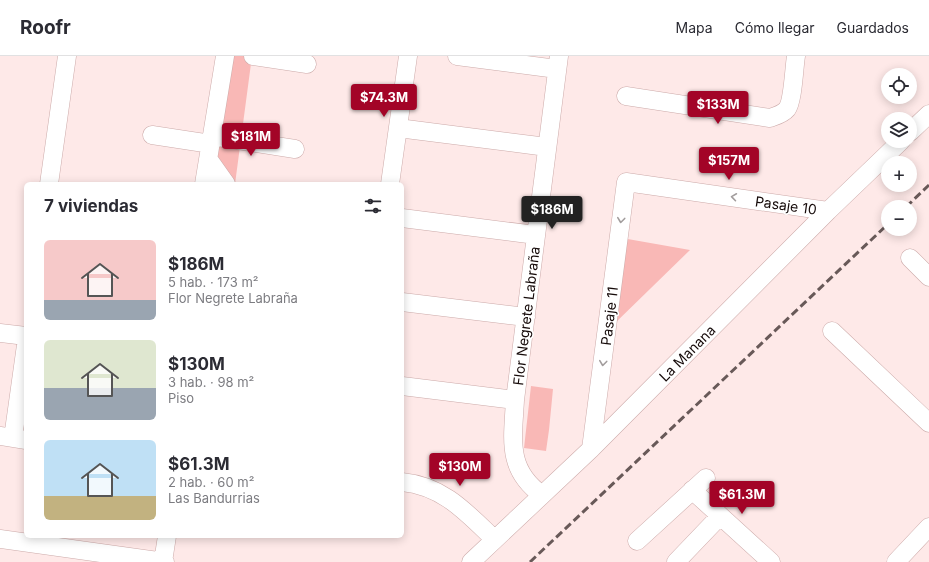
<!DOCTYPE html>
<html lang="es">
<head>
<meta charset="utf-8">
<style>
	:root { --surface:#fff; --page:#f7f7f7; --text:#2b2b33; --muted:#7c7c81; --line:#e1e1e2; --accent:#a30427 }
	body { margin:0; font-family:Inter,sans-serif; background:var(--page); color:var(--text); height:100vh; display:flex; flex-direction:column; font-size:15px; white-space:nowrap }
	* { box-sizing:border-box; margin:0 }
	p { font-size:13px; color:var(--muted) }
	.icon { flex:none; width:22px; height:22px; fill:none; stroke:currentColor; stroke-width:2; stroke-linecap:round; stroke-linejoin:round }
	.map { position:relative; flex:1; overflow:hidden }
	.sheet { position:absolute; left:24px; top:126px; width:380px; height:356px; display:flex; flex-direction:column; background:var(--surface); border-radius:6px; box-shadow:0 2px 10px #0003 }
	.sheet>* { flex:none }
	.tools { position:absolute; left:881px; top:12px; display:grid; gap:8px }
	.tools a { display:grid; place-items:center; width:36px; height:36px; border-radius:50%; background:var(--surface); box-shadow:0 2px 10px #0003; font-size:20px }
	.price { position:absolute; translate:-50% -34px; padding:0 9px; border-radius:4px; background:var(--accent); color:#fff; font-size:13px; line-height:26px; filter:drop-shadow(0 1px 2px #0008) }
	.price::after { content:''; position:absolute; left:50%; top:24px; width:12px; height:9px; margin-left:-6px; background:inherit; clip-path:polygon(0 0,100% 0,50% 100%) }
	.price.active { background:#222; color:#fff }
	ul { padding:0; list-style:none }
	li { display:flex; align-items:center; gap:12px; height:100px; padding:0 20px }
	li span { display:grid; place-items:center; flex:none; width:112px; height:80px; border-radius:6px; color:#555 }
	li>.icon { margin-inline-start:auto }
	span .icon { width:48px; height:48px; fill:#fffc; stroke-width:1 }
	li b { font-size:17px }
	h2 { display:flex; justify-content:space-between; align-items:center; height:48px; padding:0 20px; font-size:17px }
	header { display:flex; align-items:center; gap:24px; box-sizing:border-box; height:56px; padding:0 20px; background:var(--surface); border-bottom:1px solid var(--line) }
	header strong { font-size:19px }
	nav { display:flex; gap:22px; margin-inline-start:auto; font-size:14px }
	.map>svg:first-child { display:block }
	.green { fill:#f9b8b6 }
	.lines { fill:none; stroke-linecap:round; stroke-linejoin:round }
	.street-casing { stroke:#ccaaa9; stroke-width:19 }
	.street { stroke:#fff; stroke-width:18 }
	.rail { stroke:#685958; stroke-width:3; stroke-dasharray:8 4; stroke-linecap:butt }
	.oneway { stroke:#a29d9d }
	.labels { text-anchor:middle; dominant-baseline:central; stroke-width:3; stroke-linejoin:round; paint-order:stroke }
	.street-label { font-size:14px; fill:#160b0a; stroke:#fff }
</style>
</head>
<body>
<header>
<strong>Roofr</strong>
<nav><a>Mapa</a><a>Cómo llegar</a><a>Guardados</a></nav>
</header>
<div class="map">
<svg width="929" height="506" viewBox="0 0 929 506">
	<rect width="100%" height="100%" fill="#fee9e8"/>
	<!-- green -->
	<path class="green" d="M228,0h24l-17,128 -19,-21z
		M622,182l68,12 -79,77z
		M531,330l22,3 -4,41 -3,21 -22,-3z"/>
	<g class="lines">
		<!-- street casing -->
		<g class="street-casing">
			<path id="street" d="M253,0l54,8
				M457,0l100,13
				M626,40l144,22c6,-2 13,-4 17,-9 6,-8 7,-41 9,-53
				M398,72l149,19
				M910,76l19,-18
				M152,79l59,9
				M212,80l83,13
				M209,104l17,24
				M49,128l18,-128
				M204,128l21,-128
				M390,128l18,-128
				M402,162l134,17
				M910,202l19,19
				M402,246l124,15
				M832,275l97,92
				M0,277l26,3
				M402,330l113,14
				M0,380l26,4
				M13,382l13,-93
				M591,393l35,-267 202,29
				M402,426c41,4 64,30 92,57
				M692,434l79,72
				M542,439c-36,-26 -29,-56 -27,-95l44,-344
				M0,483l165,23
				M637,485l69,-63
				M163,506l4,-26
				M471,506l120,-113 237,-238 73,-70
				M676,506l44,-46
				M896,506l33,-35"/>
		</g>
		<!-- street -->
		<use href="#street" class="street"/>
		<!-- rail -->
		<path class="rail" d="M906,151l23,-22
			M530,506l358,-338"/>
	</g>
	<!-- one-way arrows -->
	<defs><path id="oneway-chevron" d="M-2-3.5L2.5 0L-2 3.5" fill="none" stroke-width="1.6" stroke-linecap="round" stroke-linejoin="round"/></defs>
	<g class="oneway">
		<use href="#oneway-chevron" transform="translate(734 141) rotate(-172)"/>
		<use href="#oneway-chevron" transform="translate(621 164) rotate(97)"/>
		<use href="#oneway-chevron" transform="translate(603 307) rotate(97)"/>
	</g>
	<g class="labels">
		<!-- street labels -->
		<g class="street-label">
			<text transform="translate(786 149) rotate(8)">Pasaje 10</text>
			<text transform="translate(526 260) rotate(-83)">Flor Negrete Labraña</text>
			<text transform="translate(609 260) rotate(-83)">Pasaje 11</text>
			<text transform="translate(687 297) rotate(-45)">La Manana</text>
		</g>
	</g>
</svg>
<div class="tools">
<a><svg class="icon" aria-label="locate" viewBox="0 0 24 24"><circle cx="12" cy="12" r="6"/><path d="M12 2v4M12 18v4M2 12h4M18 12h4"/></svg></a>
<a><svg class="icon" aria-label="layers" viewBox="0 0 24 24"><path d="M12 4l9 5-9 5-9-5zM3 14l9 5 9-5"/></svg></a>
<a>+</a>
<a>−</a>
</div>
<b class="price" style="left:384px;top:62px">$74.3M</b>
<b class="price" style="left:718px;top:69px">$133M</b>
<b class="price" style="left:251px;top:101px">$181M</b>
<b class="price" style="left:729px;top:125px">$157M</b>
<b class="price active" style="left:552px;top:174px">$186M</b>
<b class="price" style="left:460px;top:431px">$130M</b>
<b class="price" style="left:742px;top:459px">$61.3M</b>
<section class="sheet">
<h2>7 viviendas<svg class="icon" aria-label="filters" viewBox="0 0 24 24"><path d="M4 7h16M4 17h16"/><circle cx="9" cy="7" r="2"/><circle cx="15" cy="17" r="2"/></svg></h2>
<ul>
<li><span style="background:linear-gradient(#f6c9c9 75%,#9aa5b1 0)"><svg class="icon" aria-label="home" viewBox="0 0 24 24"><path d="M3 11l9-7 9 7M6 9v11h12V9"/></svg></span><div><b>$186M</b><p>5 hab. · 173 m²</p><p>Flor Negrete Labraña</p></div></li>
<li><span style="background:linear-gradient(#dfe7d0 60%,#9aa5b1 0)"><svg class="icon" aria-label="home" viewBox="0 0 24 24"><path d="M3 11l9-7 9 7M6 9v11h12V9"/></svg></span><div><b>$130M</b><p>3 hab. · 98 m²</p><p>Piso</p></div></li>
<li><span style="background:linear-gradient(#bfe0f5 70%,#c2b280 0)"><svg class="icon" aria-label="home" viewBox="0 0 24 24"><path d="M3 11l9-7 9 7M6 9v11h12V9"/></svg></span><div><b>$61.3M</b><p>2 hab. · 60 m²</p><p>Las Bandurrias</p></div></li>
</ul>
</section>
</div>
</body>
</html>
